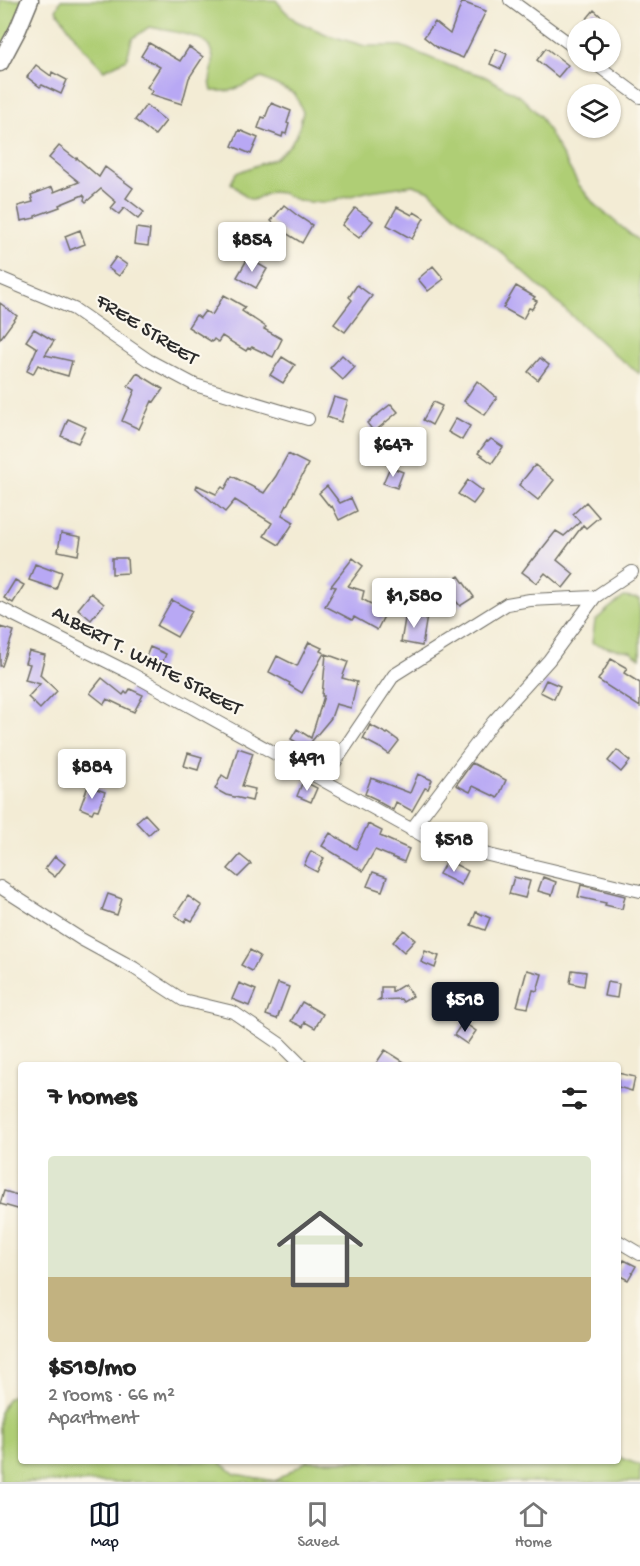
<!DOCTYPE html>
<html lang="en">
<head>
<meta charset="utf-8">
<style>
	:root { --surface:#fff; --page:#f6f6f6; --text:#222; --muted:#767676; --line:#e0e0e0; --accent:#111827 }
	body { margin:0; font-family:"Gochi Hand",sans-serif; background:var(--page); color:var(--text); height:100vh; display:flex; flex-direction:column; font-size:22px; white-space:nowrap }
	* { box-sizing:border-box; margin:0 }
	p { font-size:20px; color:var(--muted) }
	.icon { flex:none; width:33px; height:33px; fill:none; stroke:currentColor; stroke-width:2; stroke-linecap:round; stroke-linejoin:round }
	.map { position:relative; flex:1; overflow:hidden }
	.drawer { position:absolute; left:18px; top:1062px; width:603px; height:402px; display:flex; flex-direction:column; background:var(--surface); border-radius:6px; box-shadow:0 2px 4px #0004 }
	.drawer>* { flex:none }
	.controls { position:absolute; left:567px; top:18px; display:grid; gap:12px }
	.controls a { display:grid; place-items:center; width:54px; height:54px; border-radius:50%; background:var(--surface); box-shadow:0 2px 4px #0004; font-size:30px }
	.price { position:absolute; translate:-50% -51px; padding:0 14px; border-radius:6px; background:#fff; color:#222; font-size:20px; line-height:39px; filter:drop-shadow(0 2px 3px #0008) }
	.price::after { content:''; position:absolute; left:50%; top:36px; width:18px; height:14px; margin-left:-9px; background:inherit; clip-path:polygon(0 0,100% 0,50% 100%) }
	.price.on { background:var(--accent); color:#fff }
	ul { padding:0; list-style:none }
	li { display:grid; align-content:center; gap:12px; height:318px; padding:0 30px }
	li span { display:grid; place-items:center; height:186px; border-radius:6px; color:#555 }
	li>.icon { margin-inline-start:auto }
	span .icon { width:108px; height:108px; fill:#fffc; stroke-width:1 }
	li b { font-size:26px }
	h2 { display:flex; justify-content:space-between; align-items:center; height:72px; padding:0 30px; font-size:26px }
	.menu { display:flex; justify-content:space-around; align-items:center; height:84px; border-top:2px solid var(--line); background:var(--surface); font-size:16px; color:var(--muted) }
	.menu a { display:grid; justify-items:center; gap:3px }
	.menu .on { color:var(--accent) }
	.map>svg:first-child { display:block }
	.green { fill:#afce75; stroke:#6d7c50; stroke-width:1.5 }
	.building { fill:#b8a8f4 }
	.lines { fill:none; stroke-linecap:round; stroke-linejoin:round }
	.street-casing { stroke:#716f66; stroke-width:14 }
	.secondary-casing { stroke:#716f66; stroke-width:19 }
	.street { stroke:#fff; stroke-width:12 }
	.secondary { stroke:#fff; stroke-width:16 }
	.labels { text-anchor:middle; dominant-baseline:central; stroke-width:4.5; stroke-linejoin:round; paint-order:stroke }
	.street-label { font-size:21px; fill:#2b2b2b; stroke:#fbf7ec }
</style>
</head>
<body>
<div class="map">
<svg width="640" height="1482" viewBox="0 0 640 1482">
	<rect width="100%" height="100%" fill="#fbf7ec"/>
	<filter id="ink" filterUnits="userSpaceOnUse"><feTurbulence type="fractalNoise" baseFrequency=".0167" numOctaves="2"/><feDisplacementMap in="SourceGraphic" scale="12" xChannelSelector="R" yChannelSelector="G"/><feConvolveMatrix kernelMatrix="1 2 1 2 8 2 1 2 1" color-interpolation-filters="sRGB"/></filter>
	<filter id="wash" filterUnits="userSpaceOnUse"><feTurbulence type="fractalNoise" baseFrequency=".008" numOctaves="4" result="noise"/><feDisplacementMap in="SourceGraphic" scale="24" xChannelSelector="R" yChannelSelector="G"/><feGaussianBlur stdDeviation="1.35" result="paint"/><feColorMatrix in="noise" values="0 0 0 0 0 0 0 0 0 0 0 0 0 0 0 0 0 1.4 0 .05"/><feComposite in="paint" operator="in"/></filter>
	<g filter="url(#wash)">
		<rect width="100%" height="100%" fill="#f3ecd5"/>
		<!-- green -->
		<path class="green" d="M0,0h35l-35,64z
			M61,0h215l8,10 12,11 32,14 37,11h36l52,21 31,9 37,21 19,19 39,69 16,20 45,37v132l-25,-19 -107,-97 -53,-43 -25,-24 -17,-6 -43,6 -47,12 -24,-2 -17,-8 -11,-1 -18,8 -6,-2 -16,-15 5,-10 40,-15 14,-13 8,-13 5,-20 -8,-18 -33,-16 -32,13h-18c-4,-15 0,-14 1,-28 1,-7 -3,-17 -8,-21 -8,-7 -44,-13 -56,-15l-17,12 -5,20 -23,11 -20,-21 -28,-39z
			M624,597l16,2v59l-10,-7 -19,-3 -19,-5 3,-22 13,-12z
			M21,1390v71h198l16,13 40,7 32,-20h311v-4l22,8v17h-640v-69l7,-14z"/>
		<g id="blocks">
			<!-- building -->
			<path class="building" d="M462,2l24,9 -23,47 -25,-10 -14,-11 11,-15 15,12z
				M594,10l12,11 -6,7h-8l-8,-6z
				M149,43l31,18 9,-14 14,10 -14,21 -7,26 -32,-10 3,-3 -6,-4 13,-20 -19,-11z
				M546,48l22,17 -10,12 -21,-17z
				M496,49l11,5 -6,15 -11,-5z
				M36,65l15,11 1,-4 15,8 -6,14 -19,-9 -2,2 -13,-10z
				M271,103l20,8 -4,12 2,1 -3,10 -3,-1 -1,4 -24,-9 4,-11 3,1z
				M146,105l20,16 -11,14 -20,-15z
				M239,130l19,8 -7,16 -19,-8z
				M59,146l17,13 1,-1 22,19 6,-10 28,21 -7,10 18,14 -6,7 -14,-11 -5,6 -8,-6 5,-6 -15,-13 -15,13 -2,-2 1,-3 -2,-2 -24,10 1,2 -25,9v2l-14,3 -3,-15 15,-4 -2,-7 21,-8 2,5 25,-10 -30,-24z
				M284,205l14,11 14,9 -10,18 -18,-11 -13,-11z
				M397,207l15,8 2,-3 10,6 -12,21 -25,-14z
				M355,208l18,13 -14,17 -17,-13z
				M136,228l14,2 -2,16 -14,-2z
				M80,230l5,14 -15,6 -5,-14z
				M116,257l11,8 -8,11 -11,-8z
				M248,258l19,11 -11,19 -19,-11z
				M433,266l11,13 -16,12 -10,-12z
				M357,285l15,11 -27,36 -11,-8 18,-24 -3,-3z
				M516,286l19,11 -2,2 4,2 -5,8 -3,-1 -6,11 -20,-11z
				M224,295l21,12 -3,4 24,16 -2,2 18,10 -9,18 -21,-10 -2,2 -2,-1 -2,3 -24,-15 -4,6 -4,-3 -2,3 -24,-15 8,-12 4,3 5,-7 7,4z
				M0,303l17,13 -17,23z
				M34,329l20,12 -9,14 27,6 -4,15 -14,-4 -16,-7 -5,9 -6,-3 10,-23 -11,-7z
				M342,355l13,12 -12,13 -13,-12z
				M282,357l13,8 -12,18 -13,-8z
				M540,358l9,7 -11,15 -10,-8z
				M137,373l26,16 -9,13 -2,-1 -13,28 -17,-8 13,-31 -7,-4z
				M477,381l20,17 -12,17 -21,-14z
				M334,397l14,4 -7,21 -14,-5z
				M433,402l9,4 -10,19 -9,-5z
				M391,404l7,8 -24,20 -7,-9z
				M456,418l14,8 -8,14 -14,-8z
				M68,419l18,8 -8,16 -17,-7z
				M491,439l12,8 -11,16 -14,-10 9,-12 1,1z
				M288,454l20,10 -26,51 12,7 -15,23 -15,-9 8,-13 -37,-23 -10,12 -29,-24 1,-3 19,9 6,-7 3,2 7,-13 32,17 12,-17z
				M535,465l19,15 -16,20 -19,-15z
				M390,467l13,5 -6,16 -14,-5z
				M468,480l15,11 -10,13 -15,-10z
				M327,486l13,17 11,-5 6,13 -18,9 -7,-14 -2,1 -11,-14z
				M586,502l13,15 -13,11 -3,-3 -26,35 17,14 -11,14 -18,-15 -8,10 -15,-11 10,-13 1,1 23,-29 8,5 16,-14 -7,-8z
				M61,533l20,4 -3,18 -20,-4z
				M112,558h15l1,15 -16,1z
				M353,558l10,8 -15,20 16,5 -2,8 24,13 -9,18 -23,-13 -2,3 -27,-14 11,-19 -5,-1z
				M35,564l16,6v-2l11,4 -6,17 -27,-9z
				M459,576l15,21 -14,9 -4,-5 -3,2 -6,-9 2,-2 -5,-7z
				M15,580l9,5 -11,18 -9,-5z
				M91,593l13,11 -13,16 -13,-11z
				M172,600l20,11 -15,26 -20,-11z
				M406,613l21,3 -5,30 -21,-4z
				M0,627l14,4 -12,35h-2z
				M309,642l13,6 -2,3 4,2 -22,40 -13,-8 1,-2 -21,-11 8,-16 20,10z
				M150,647l16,7 -7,17 -16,-7z
				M29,651l16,4 -5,20 17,16 -17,18 -12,-12 12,-13 -15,-4 5,-16 -5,-1z
				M326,654l22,8 -6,16 15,4 -6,26 -15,-4 -5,14 -25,30 -15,-9 6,-10 14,9 13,-42h-2z
				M611,659l16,9 -3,5 16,10v24l-42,-27z
				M102,678l21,17 2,-3 2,2 3,-5 13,6 -9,17 -27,-13 -3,5 -14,-11z
				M546,680l14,6 -6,13 -14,-7z
				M370,725l17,9 1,-1 11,8 -10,13 -9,-6 -17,-9z
				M238,748l15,5 -11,33 13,3 -3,12 -26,-6 -11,-6 7,-14 6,4z
				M617,750l13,11 -9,11 -13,-11z
				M188,753l14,4 -4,13 -14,-4z
				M472,763l34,17 -8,18 -25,-12 -3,6 -14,-7z
				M418,774l14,6 -4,9 -3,-1 -13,23 -16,-9 -3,8 -16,-9 1,-1 -13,-6 6,-16 39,15z
				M303,781l14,7 -6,14 -14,-6z
				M88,786l17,6 -7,18 -4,-1 -2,4 -12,-5z
				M145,814l12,13 -9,8 -12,-13z
				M368,824l14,7 -2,5 29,13 -5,13 -29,-12 -12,21 -41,-25 8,-13 26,16z
				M311,851l13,7 -7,14 -13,-7z
				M240,855l11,9 -13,13 -10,-8z
				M55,856l10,8 -10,13 -10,-8z
				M447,860l21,11 -7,14 -22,-11z
				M373,872l14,5 -5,14 -15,-5z
				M514,877l16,4 -5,17 -16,-4z
				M543,877l13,5 -4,13 -14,-4z
				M581,885l44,11 -3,13 -17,-4 1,-2 -28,-6z
				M108,894l14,5 -5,16 -15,-5z
				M188,896l14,10 -10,15 -5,-3 -2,4 -10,-7z
				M476,912l14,6 -5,12 -14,-5z
				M404,930l11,10 -11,12 -11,-10z
				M250,950l10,6 -8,15 -11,-6z
				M425,951l14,5 -4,12 -14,-6z
				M527,970l15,4 -5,17 -4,-1 -5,18 -11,-2z
				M572,970l14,2 -2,14 -14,-3z
				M607,982l12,2 -2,14 -13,-2z
				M239,983l17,7 -7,16 -17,-7z
				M278,983l11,4 -12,32 -11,-4z
				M405,984l8,12 -10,6 -2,-3 -23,1 3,-2v-11h11v5z
				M488,999l10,13 -11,8 -9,-13z
				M302,1002l21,12 -8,14 -10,-6 -2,5 -12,-6z
				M463,1022l13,9 -9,13 -13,-9z
				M385,1050l24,15h-34z
				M618,1073l17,4 -3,14 -14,-4z
				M4,1191l17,5v14l-21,-6z
				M624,1260l12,6 -8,14 -10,-5v-4z"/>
		</g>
	</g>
	<g filter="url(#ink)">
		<use href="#blocks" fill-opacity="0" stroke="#716f66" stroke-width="1.5"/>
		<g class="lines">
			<!-- street casing -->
			<g class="street-casing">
				<path id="street" d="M510,0l68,50
					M593,62l47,35
					M0,278l74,31 74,51 47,25 113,34
					M0,608l130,65 304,169 206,49
					M323,780l71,-105 113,-71 23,-4 65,-3
					M411,830l82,-108 56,-62 46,-63 37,-25
					M0,887l81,52 53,29 49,32 50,12 47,32 21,21
					M618,1241l22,13"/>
			</g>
			<!-- secondary casing -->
			<g class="secondary-casing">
				<path id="secondary" d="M0,63l18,-34 12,-29"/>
			</g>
			<!-- street -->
			<use href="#street" class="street"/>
			<!-- secondary -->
			<use href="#secondary" class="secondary"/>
		</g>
	</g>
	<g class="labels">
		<!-- street labels -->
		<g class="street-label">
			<text transform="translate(146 331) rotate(32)">FREE STREET</text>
			<text transform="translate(146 662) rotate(28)">ALBERT T. WHITE STREET</text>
		</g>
	</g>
</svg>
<div class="controls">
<a><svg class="icon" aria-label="locate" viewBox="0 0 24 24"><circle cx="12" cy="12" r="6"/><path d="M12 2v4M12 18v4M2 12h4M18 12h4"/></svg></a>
<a><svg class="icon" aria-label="layers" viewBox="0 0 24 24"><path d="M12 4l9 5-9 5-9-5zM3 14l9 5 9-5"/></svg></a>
</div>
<b class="price" style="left:252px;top:273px">$854</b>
<b class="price" style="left:393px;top:478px">$647</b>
<b class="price" style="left:414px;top:629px">$1,580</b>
<b class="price" style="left:307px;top:792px">$491</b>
<b class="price" style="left:92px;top:800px">$884</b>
<b class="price" style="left:454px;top:873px">$518</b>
<b class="price on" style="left:465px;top:1033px">$518</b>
<section class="drawer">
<h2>7 homes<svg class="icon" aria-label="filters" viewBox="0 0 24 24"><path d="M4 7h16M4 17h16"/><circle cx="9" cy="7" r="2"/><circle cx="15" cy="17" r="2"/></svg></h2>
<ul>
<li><span style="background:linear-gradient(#dfe7d0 65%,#c2b280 0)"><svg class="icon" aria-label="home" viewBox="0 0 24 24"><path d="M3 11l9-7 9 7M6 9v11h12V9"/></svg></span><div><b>$518/mo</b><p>2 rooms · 66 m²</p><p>Apartment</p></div></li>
</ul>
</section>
</div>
<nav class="menu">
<a class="on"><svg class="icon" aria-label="map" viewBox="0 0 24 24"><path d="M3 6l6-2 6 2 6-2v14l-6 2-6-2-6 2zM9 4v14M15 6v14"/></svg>Map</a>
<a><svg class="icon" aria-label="saved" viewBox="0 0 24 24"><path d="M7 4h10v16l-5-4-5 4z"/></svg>Saved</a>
<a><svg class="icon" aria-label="home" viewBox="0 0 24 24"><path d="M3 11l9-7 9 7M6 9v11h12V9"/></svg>Home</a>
</nav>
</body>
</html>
